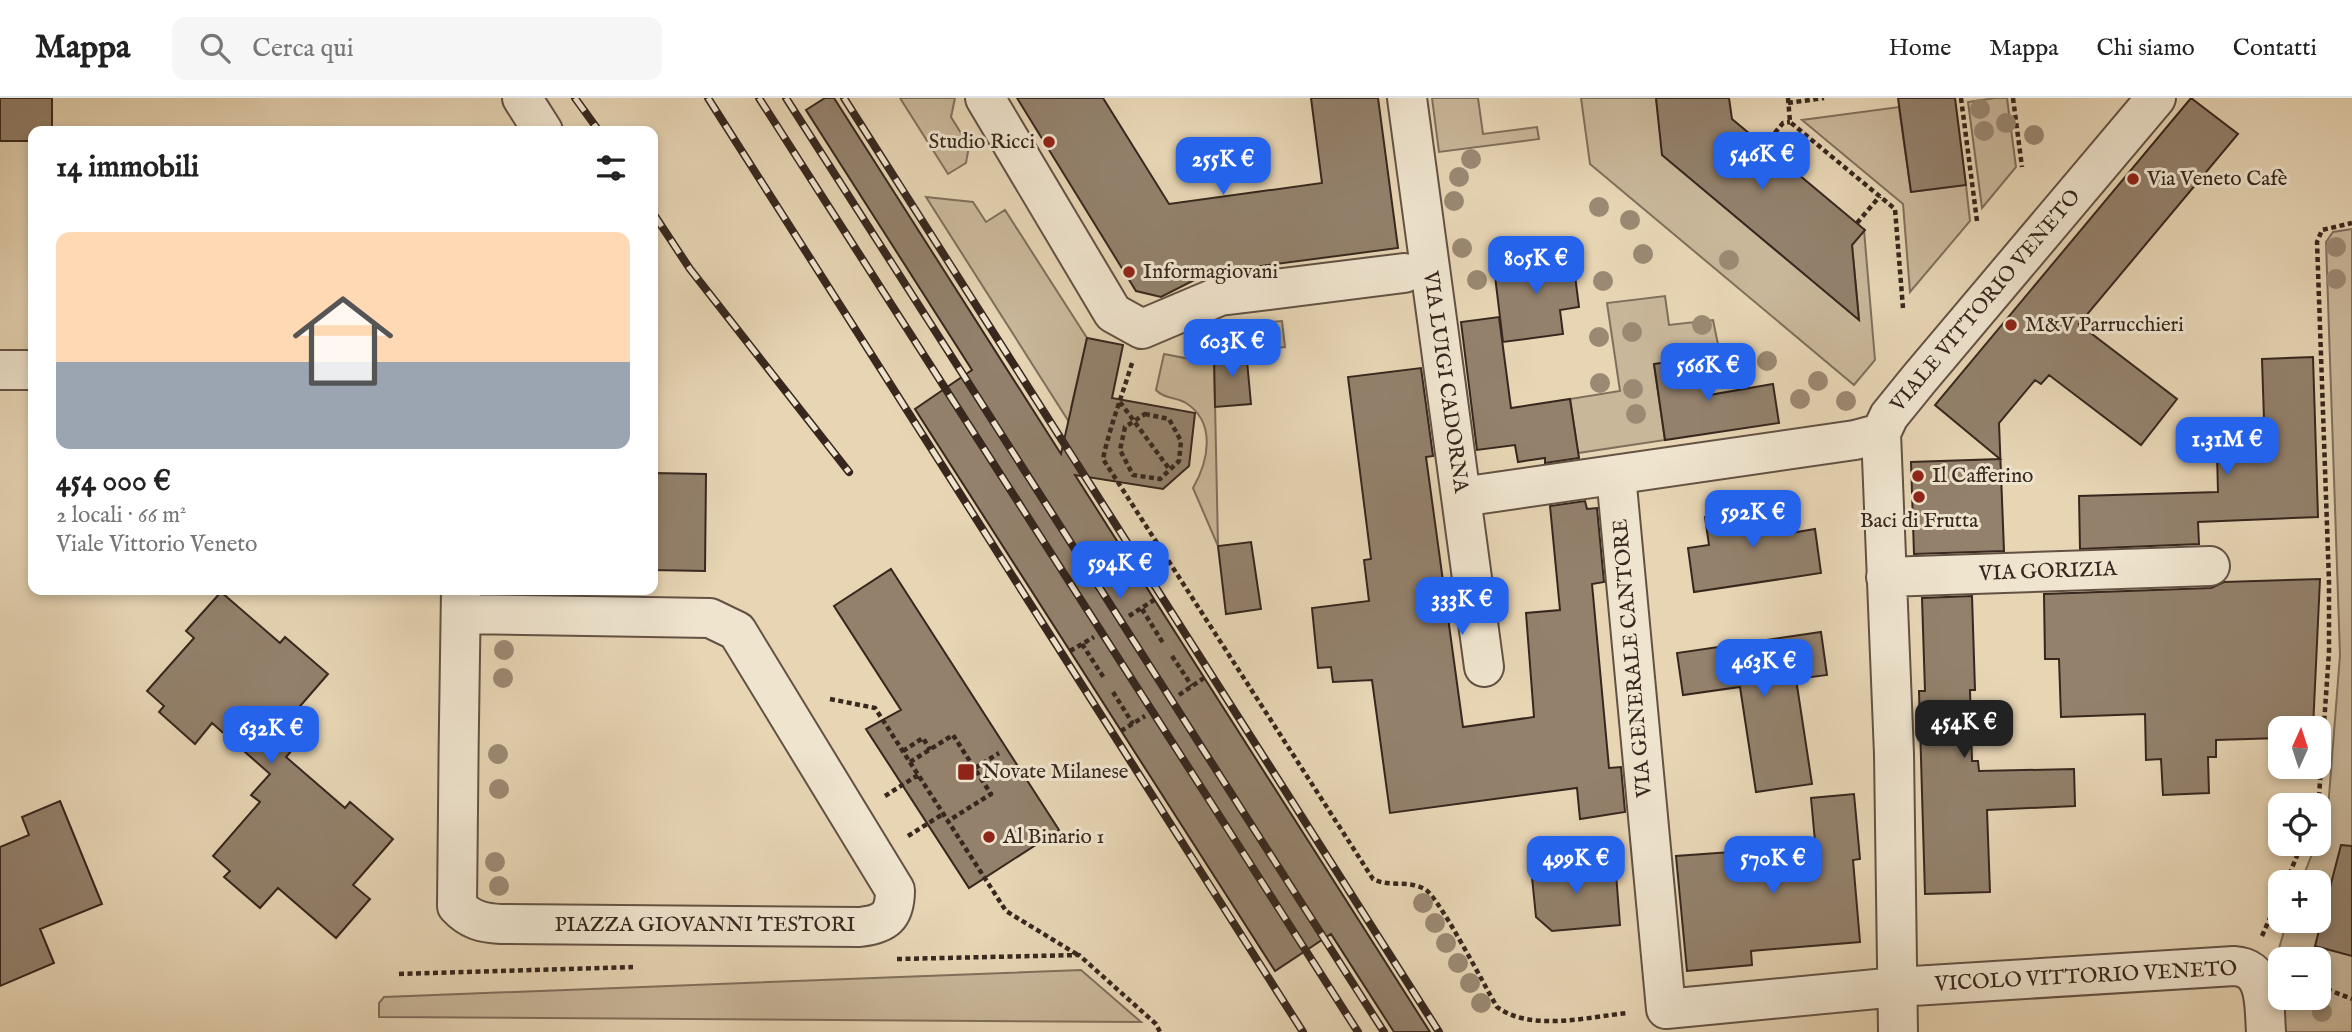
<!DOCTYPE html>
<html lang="it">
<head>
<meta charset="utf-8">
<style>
	:root { --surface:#fff; --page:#f6f6f6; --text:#222; --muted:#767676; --line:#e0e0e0; --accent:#2563eb }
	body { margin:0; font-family:"IM FELL English",serif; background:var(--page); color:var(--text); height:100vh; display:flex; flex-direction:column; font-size:26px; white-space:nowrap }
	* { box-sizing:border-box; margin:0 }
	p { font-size:23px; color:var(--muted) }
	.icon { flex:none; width:38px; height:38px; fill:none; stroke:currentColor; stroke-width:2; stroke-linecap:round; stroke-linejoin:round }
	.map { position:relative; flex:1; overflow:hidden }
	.drawer { position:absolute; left:28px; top:28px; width:630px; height:469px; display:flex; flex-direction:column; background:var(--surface); border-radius:14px; box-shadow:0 4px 10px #0003 }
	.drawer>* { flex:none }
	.needle { width:46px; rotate:3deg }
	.tools { position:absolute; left:2268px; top:618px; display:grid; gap:14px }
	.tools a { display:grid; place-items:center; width:63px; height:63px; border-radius:14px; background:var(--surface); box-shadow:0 4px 10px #0003; font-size:35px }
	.price { position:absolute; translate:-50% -60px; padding:0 16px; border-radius:14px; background:var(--accent); color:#fff; font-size:23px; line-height:46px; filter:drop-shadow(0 2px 4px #0008) }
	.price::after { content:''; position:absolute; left:50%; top:42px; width:21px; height:16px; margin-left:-10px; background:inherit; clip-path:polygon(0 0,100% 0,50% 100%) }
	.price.on { background:#222; color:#fff }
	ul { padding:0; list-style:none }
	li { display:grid; align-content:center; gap:14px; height:371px; padding:0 28px }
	li span { display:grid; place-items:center; height:217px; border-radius:14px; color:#555 }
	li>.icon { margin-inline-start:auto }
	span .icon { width:126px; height:126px; fill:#fffc; stroke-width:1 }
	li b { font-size:30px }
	h2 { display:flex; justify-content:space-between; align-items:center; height:84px; padding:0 28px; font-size:30px }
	header { display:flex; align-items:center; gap:42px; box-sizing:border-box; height:98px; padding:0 35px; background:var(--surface); border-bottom:2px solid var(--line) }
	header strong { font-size:33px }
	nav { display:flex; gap:38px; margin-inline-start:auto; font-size:24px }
	.search { width:490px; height:63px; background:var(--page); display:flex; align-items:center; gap:18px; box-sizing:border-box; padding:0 24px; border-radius:14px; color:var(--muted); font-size:26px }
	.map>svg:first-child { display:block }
	.green { fill:#c9b79a; stroke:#806f5c; stroke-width:2; fill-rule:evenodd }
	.building { fill:#93816c; stroke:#37271e; stroke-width:2 }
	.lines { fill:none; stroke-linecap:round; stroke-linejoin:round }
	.street-casing { stroke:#635244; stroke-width:42 }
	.path { stroke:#37271e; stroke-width:4.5; stroke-dasharray:5 3.5; stroke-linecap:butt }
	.street { stroke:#efe4ce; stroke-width:38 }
	.rail-casing { stroke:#37271e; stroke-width:8 }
	.rail { stroke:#efe4ce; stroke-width:5; stroke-dasharray:16; stroke-linecap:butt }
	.tree { fill:#9b8973 }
	.poi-dot { fill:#8f2418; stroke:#efe4ce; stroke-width:2.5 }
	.labels { text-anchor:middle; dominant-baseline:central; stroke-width:6; stroke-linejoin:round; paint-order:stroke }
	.poi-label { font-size:21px; fill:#37271e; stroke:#efe4ce; text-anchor:start }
	.street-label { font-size:21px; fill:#37271e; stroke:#efe4ce }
</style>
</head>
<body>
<header>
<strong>Mappa</strong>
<div class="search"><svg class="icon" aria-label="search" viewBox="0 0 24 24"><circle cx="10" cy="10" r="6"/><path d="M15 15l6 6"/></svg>Cerca qui</div>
<nav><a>Home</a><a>Mappa</a><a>Chi siamo</a><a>Contatti</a></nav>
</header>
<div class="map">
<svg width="2352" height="934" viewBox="0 0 2352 934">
	<rect width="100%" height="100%" fill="#e7d5b4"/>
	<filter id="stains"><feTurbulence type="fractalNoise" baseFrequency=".00286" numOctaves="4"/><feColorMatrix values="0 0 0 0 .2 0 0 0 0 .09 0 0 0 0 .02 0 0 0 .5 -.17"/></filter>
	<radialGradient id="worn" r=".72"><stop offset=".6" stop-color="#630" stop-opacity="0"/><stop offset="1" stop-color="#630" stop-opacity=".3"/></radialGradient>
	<!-- green -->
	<path class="green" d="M900,0h55l-4,19 18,29 -3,17 -18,11z
		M1432,0h46l5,36 54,-7 2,12 -100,13z
		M1581,0h75l7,57 196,165 -7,-75 12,-15 11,130 -21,25 -264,-221z
		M1995,0h12l9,69 -34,41 -14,-106z
		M1899,9l12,85 55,-7 4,36 -60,71 -7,-88 -101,-84z
		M926,99l47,5 13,20 19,-12 82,128 -16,70 26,58z
		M2352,131v803h-74l-6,-60 15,-51 32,-1v-38h-18l15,-38h3v-9l9,-26 12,-154 -14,-413 7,-10zM2280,861h39v39h-39z
		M1665,198l4,29 44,-5 7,34 -66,10 11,76 -87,13 -8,-54 50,-8 -13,-88z
		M1282,223l3,26 -71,7 4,192 -25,-58c15,-26 24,-65 -7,-85 -10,-6 -22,-4 -30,-13l8,-36 36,7 6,-33z
		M1081,872l60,52 -762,-5v-14l5,-6z"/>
	<!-- building -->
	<path class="building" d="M0,0h52v33h-19v10h-33z
		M825,0h9l227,356 26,-116 36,7 -11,53 83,15 -6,53 -26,23 -88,-14 355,557h-36l-63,-98 -56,37 -360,-562 57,-39 -166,-260z
		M1017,0h86l66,106 153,-21 -11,-85h67l20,150 -190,25 -47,24 -25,-6z
		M1656,0h73l3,21 133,111 -13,15 7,75 -197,-165z
		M1898,0h57l11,87 -55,7z
		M2191,0l47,36 -159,190 98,75 -36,46 -92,-70 -8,9 -6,-4 -36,43 5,128 -90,3 -3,-92 89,-3 -65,-54z
		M1572,154l7,55 -19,3 3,24 -60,8 -8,-66 14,-2 -2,-14z
		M1499,219l12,91 59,-9 9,59 -34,5v-5l-27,4 -3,-17 -38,5 -16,-128z
		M1246,252l5,54 -36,3 -1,-54z
		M1703,259l6,38 64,-11 6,39 -114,17 -11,-76z
		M2313,259l5,160 -120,5 1,22 -119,5 -1,-53 139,-4 -1,-40 48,-2 -3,-91z
		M1421,270l12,88 -7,1 37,270 71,-10 -8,-104 34,-3 -10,-104 35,-5 2,8 10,-1 7,74 -12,2 17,184 12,-1 4,45 -45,7 -3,-31 -187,25 -18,-133 -39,2 -2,-15 -13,1 -6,-60 57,-7 -5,-41 7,-1 -23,-182z
		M653,375l53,1 -1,97 -52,-1z
		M1787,407l4,28 24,-4 6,44 -127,19 -6,-44 21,-3 -4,-28z
		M1251,444l10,67 -35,5 -8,-68z
		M891,471l168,261 -90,58 -103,-159 35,-19 -67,-104z
		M2320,481l-7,149h-33v10l-64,2v17h-8l1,36 -46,2 -2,-36 -15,1 -1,-46 -84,3 -2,-58h-14l-1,-65 167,-6 13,-6z
		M221,494l59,51 5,-6 43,37 -40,46 17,15 -19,22 59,51 5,-6 43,37 -40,46 17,14 -34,39 -58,-50 -18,20 -36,-31 6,-6 -17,-15 47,-54 -9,-7 19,-21 -58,-51 -17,21 -36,-32 5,-6 -17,-15 47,-53 -8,-7z
		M1972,498l3,94h-5l2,71h6l1,10 95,-2 1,37 -88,4 3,82 -65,2 -6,-203h6l-3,-93z
		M1821,534l6,43 -31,4 16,105 -56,8 -16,-105 -57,8 -6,-42z
		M1854,696l6,65 -7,1 7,82 -109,9 1,14 -65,6 -11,-115 69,-5 2,19 70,-7 -6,-65z
		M60,703l42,103 -62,25 14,34 -54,23v-139l29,-12 -7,-18z
		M2341,747l11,1v110l-37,-10z
		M1615,763l5,64 -68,6 -16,-14 -5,-50z"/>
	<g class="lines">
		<!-- street casing -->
		<g class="street-casing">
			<path id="street" d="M522,0l21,33
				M985,0l128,215 29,16 78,-33 184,-23
				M1407,0l77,569
				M0,272h33
				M1616,377l50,534 231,-22 337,-21c34,2 30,40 32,66
				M1461,399l394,-57 26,-7
				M1886,479l324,-11
				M461,516l249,4 27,13 158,259c0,27 -10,34 -35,37l-359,-3c-19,-1 -31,-4 -44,-18 1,-105 2,-211 4,-316
				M1898,934l-4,-278 -13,-321 8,-17 30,-37 237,-281"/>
		</g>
		<!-- path -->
		<path class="path" d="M1788,0l2,24 105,87 8,99
			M1961,0l16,123
			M2013,0l9,69
			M1788,5l36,-5
			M1764,48l19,-23 7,-1
			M1857,125l23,-27
			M1132,265c-10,33 -22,63 -29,96l270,420c17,9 36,0 53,11 15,11 58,95 71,117 34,25 91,10 130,6
			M1120,304l50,68
			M1145,316l24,5 12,22 -2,20 -19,18 -27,-4 -13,-25 5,-23z
			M1142,511l21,34
			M1129,518l25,-16
			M1082,546l22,34
			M1070,553l24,-14
			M1172,558l20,30
			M1113,594l20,32
			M1179,597l25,-17
			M830,601l45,9 131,203 72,44
			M1121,633l24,-15
			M903,653l20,-13 7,12
			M910,664l43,-27 38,59 -43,27
			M975,670l24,-15
			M885,698l33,-21
			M2316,707l3,-9 10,-144v-70l-12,-340 5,-12 30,-7
			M908,738l35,-22
			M2286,784l16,-38
			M2262,838l18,-41
			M897,861l182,-4 77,69 4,8
			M399,876l234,-7
			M2319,888l33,13"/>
		<!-- street -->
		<use href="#street" class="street"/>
		<!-- rail casing -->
		<g class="rail-casing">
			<path id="rail" d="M575,0l24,33
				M708,0l595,934
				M759,0l599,934
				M786,0l598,934
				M844,0l595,934
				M653,115l37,56 159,203"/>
		</g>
		<!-- rail -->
		<use href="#rail" class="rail"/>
	</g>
	<!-- trees -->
	<g class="tree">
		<circle cx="1980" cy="11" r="10"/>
		<circle cx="2006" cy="25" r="10"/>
		<circle cx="1984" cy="33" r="10"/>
		<circle cx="2034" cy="37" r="10"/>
		<circle cx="1471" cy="61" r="10"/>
		<circle cx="1459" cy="79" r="10"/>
		<circle cx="1454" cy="103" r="10"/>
		<circle cx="1599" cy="109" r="10"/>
		<circle cx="1630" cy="122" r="10"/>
		<circle cx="2336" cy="149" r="10"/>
		<circle cx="1462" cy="150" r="10"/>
		<circle cx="1643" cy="156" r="10"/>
		<circle cx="1729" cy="162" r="10"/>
		<circle cx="2336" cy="181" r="10"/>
		<circle cx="1477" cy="182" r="10"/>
		<circle cx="1603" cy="183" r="10"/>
		<circle cx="1702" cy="227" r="10"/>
		<circle cx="1632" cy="234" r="10"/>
		<circle cx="1599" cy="239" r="10"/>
		<circle cx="1767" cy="263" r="10"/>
		<circle cx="1818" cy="283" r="10"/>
		<circle cx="1600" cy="285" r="10"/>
		<circle cx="1633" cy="291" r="10"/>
		<circle cx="1800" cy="301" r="10"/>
		<circle cx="1846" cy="303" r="10"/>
		<circle cx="1636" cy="316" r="10"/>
		<circle cx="504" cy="552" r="10"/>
		<circle cx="503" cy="580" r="10"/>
		<circle cx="498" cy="656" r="10"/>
		<circle cx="499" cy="691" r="10"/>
		<circle cx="495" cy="764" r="10"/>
		<circle cx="499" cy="788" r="10"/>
		<circle cx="1423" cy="805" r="10"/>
		<circle cx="1435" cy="825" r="10"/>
		<circle cx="1446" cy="845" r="10"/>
		<circle cx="1458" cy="865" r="10"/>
		<circle cx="1470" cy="885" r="10"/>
		<circle cx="1481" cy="905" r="10"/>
		<circle cx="2322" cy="914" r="10"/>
	</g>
	<!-- markers -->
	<g class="poi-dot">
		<circle cx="1049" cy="44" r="7"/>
		<circle cx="2133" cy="81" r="7"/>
		<circle cx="1129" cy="174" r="7"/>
		<circle cx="2011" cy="227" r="7"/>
		<circle cx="1918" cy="378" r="7"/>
		<circle cx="1919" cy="399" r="7"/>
		<rect x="957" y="665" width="18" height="18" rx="3.5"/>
		<circle cx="989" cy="739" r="7"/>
	</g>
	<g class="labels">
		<!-- poi labels -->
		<g class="poi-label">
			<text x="1035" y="44" text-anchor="end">Studio Ricci</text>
			<text x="2147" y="81">Via Veneto Cafè</text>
			<text x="1143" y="174">Informagiovani</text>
			<text x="2025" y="227">M&amp;V Parrucchieri</text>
			<text x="1932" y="378">Il Cafferino</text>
			<text x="1919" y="423" text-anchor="middle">Baci di Frutta</text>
			<text x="982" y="674">Novate Milanese</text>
			<text x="1003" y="739">Al Binario 1</text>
		</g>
		<!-- street labels -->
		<g class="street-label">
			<text transform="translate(1986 203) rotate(-50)">VIALE VITTORIO VENETO</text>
			<text transform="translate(1445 284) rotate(82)">VIA LUIGI CADORNA</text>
			<text transform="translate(2048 474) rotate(-2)">VIA GORIZIA</text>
			<text transform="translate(1633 560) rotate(-95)">VIA GENERALE CANTORE</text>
			<text x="705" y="827">PIAZZA GIOVANNI TESTORI</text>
			<text transform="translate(2086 879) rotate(-3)">VICOLO VITTORIO VENETO</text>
		</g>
	</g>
	<rect width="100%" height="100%" filter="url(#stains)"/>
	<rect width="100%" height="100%" fill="url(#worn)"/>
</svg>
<div class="tools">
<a><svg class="needle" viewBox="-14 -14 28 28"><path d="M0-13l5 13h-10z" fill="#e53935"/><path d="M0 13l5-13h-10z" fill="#767676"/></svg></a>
<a><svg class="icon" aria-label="locate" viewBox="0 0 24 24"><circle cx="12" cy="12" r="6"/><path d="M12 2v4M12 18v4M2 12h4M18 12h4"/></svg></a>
<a>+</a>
<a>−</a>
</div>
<b class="price" style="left:1762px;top:94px">546K €</b>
<b class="price" style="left:1223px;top:99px">255K €</b>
<b class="price" style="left:1536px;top:198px">805K €</b>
<b class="price" style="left:1232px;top:281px">603K €</b>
<b class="price" style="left:1708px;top:305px">566K €</b>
<b class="price" style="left:2227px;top:379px">1.31M €</b>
<b class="price" style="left:1753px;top:452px">592K €</b>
<b class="price" style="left:1120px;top:503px">594K €</b>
<b class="price" style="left:1462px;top:539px">333K €</b>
<b class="price" style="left:1764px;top:601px">463K €</b>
<b class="price on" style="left:1964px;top:662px">454K €</b>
<b class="price" style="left:271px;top:668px">632K €</b>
<b class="price" style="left:1576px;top:798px">499K €</b>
<b class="price" style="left:1773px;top:798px">570K €</b>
<section class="drawer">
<h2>14 immobili<svg class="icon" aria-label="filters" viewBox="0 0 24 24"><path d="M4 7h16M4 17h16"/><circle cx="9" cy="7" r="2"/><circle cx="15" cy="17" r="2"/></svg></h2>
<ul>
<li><span style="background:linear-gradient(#ffd9b3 60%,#9aa5b1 0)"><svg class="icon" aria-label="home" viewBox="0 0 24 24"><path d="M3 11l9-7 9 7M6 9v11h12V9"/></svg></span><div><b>454 000 €</b><p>2 locali · 66 m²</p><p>Viale Vittorio Veneto</p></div></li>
</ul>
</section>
</div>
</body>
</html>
